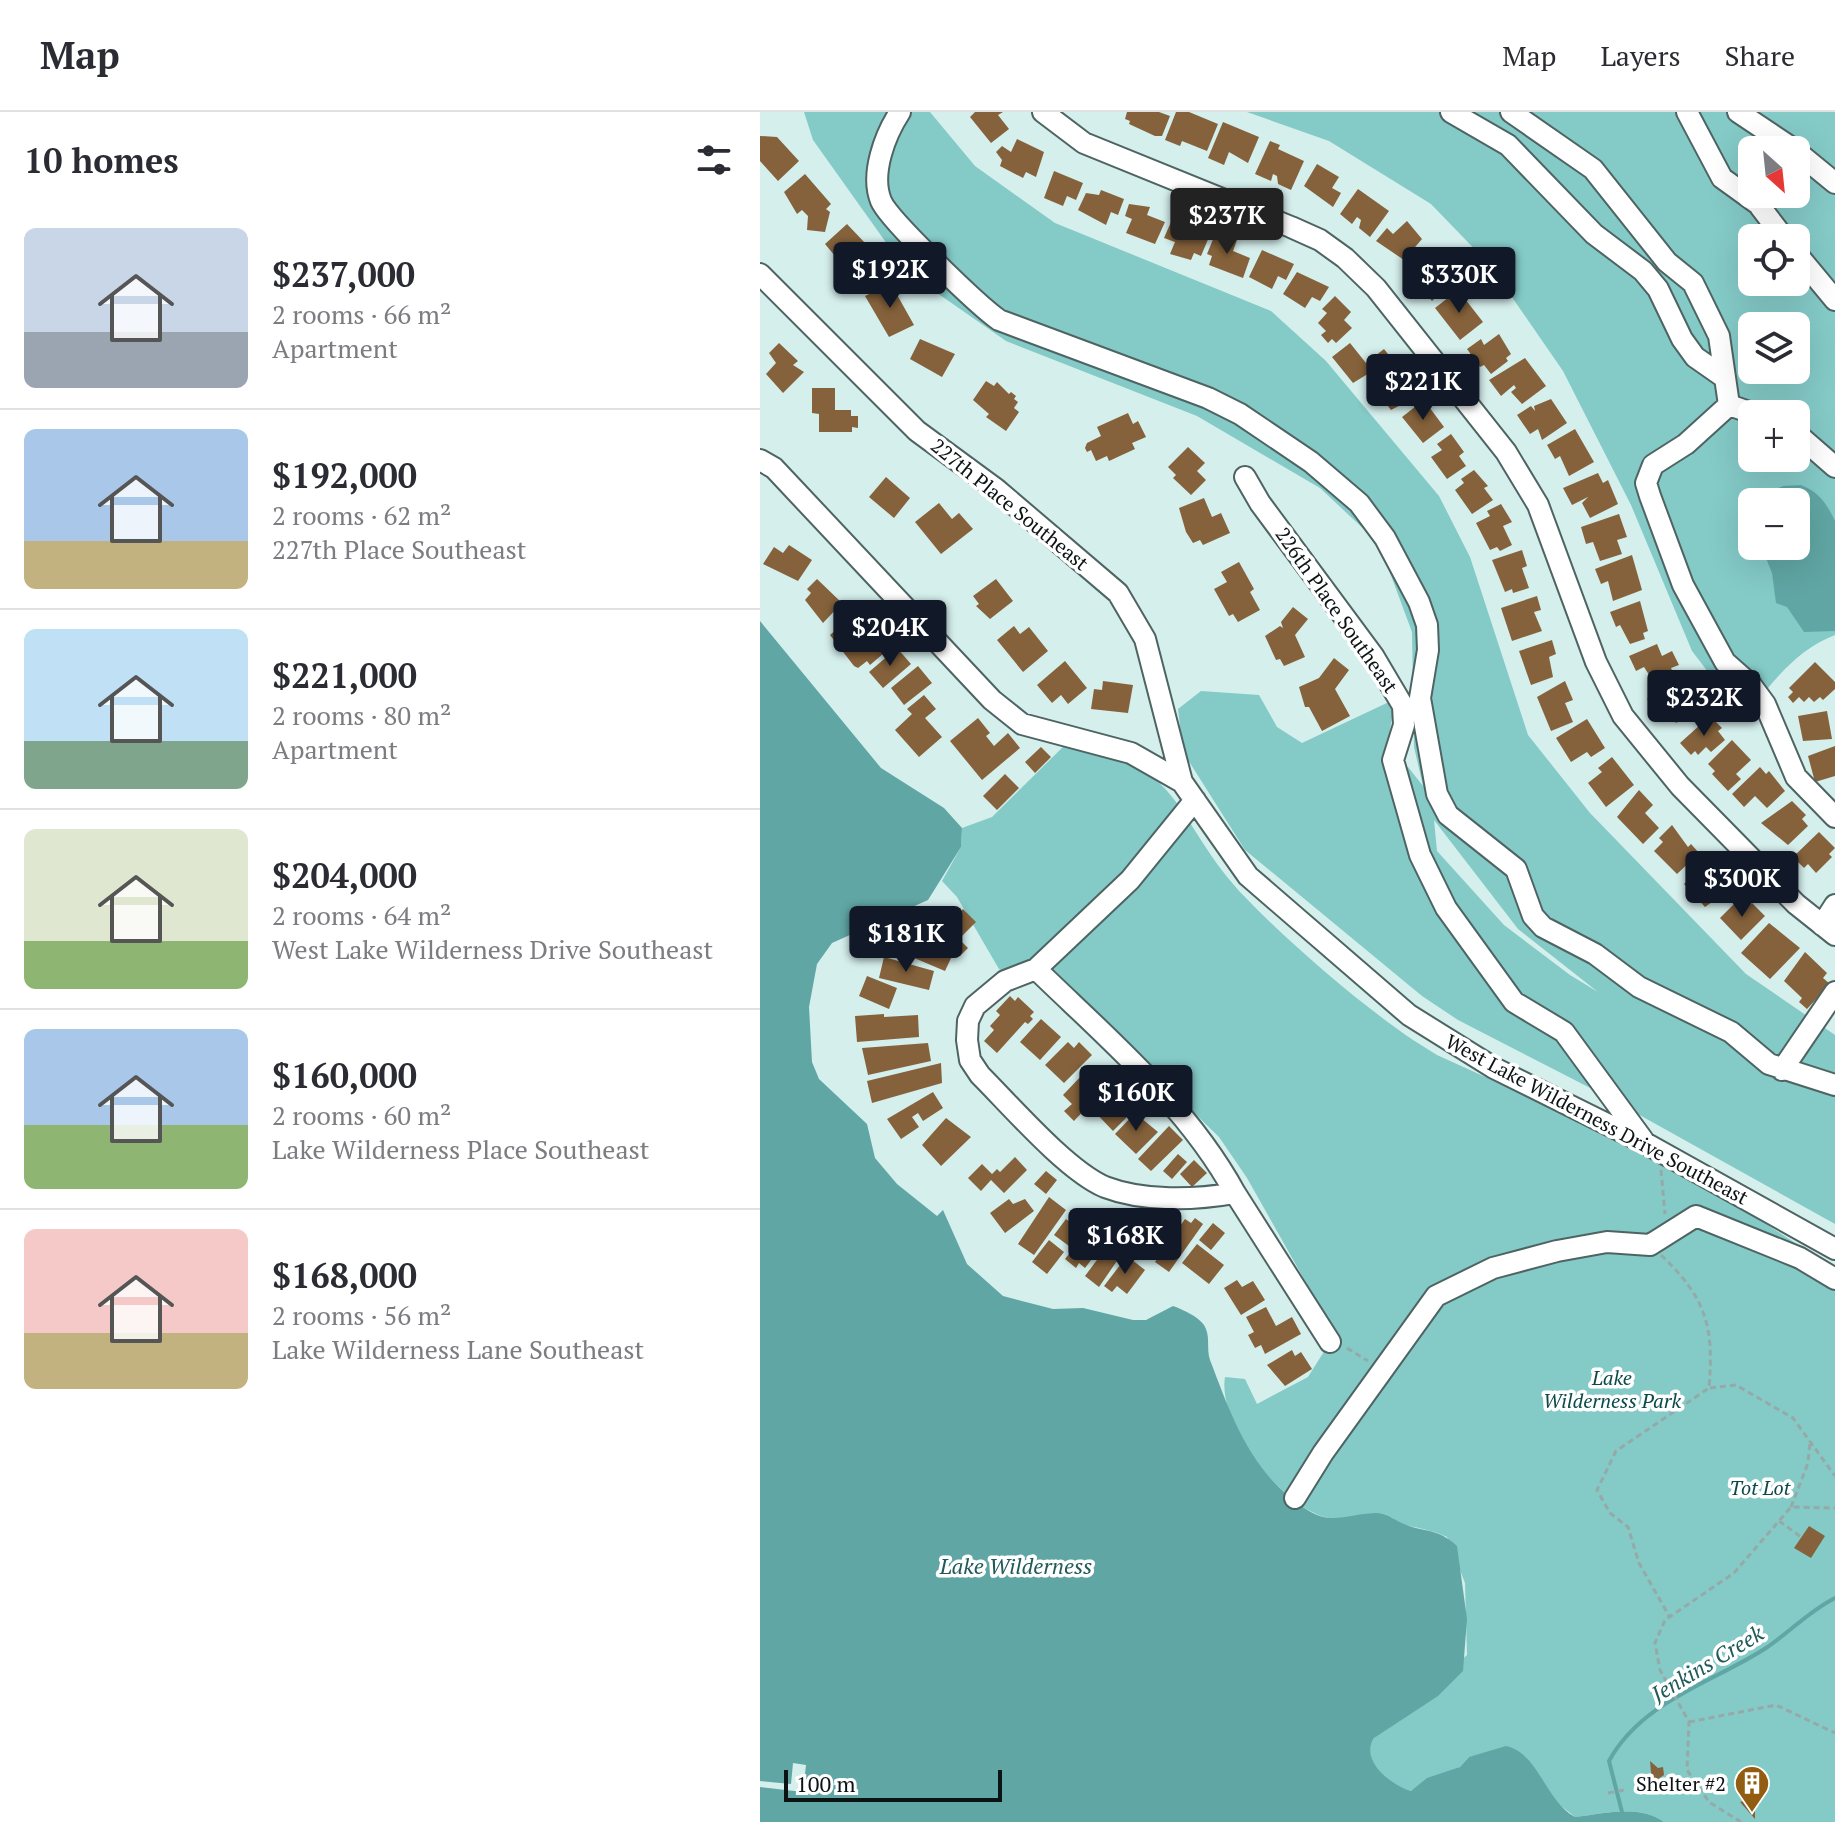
<!DOCTYPE html>
<html lang="en">
<head>
<meta charset="utf-8">
<style>
	:root { --surface:#fff; --page:#f2f2f3; --text:#2b2b33; --muted:#7c7c81; --line:#e1e1e2; --accent:#111827 }
	body { margin:0; font-family:"PT Serif",serif; background:var(--page); color:var(--text); height:100vh; display:flex; flex-direction:column; font-size:30px; white-space:nowrap }
	* { box-sizing:border-box; margin:0 }
	p { font-size:26px; color:var(--muted) }
	.icon { flex:none; width:44px; height:44px; fill:none; stroke:currentColor; stroke-width:2; stroke-linecap:round; stroke-linejoin:round }
	.map { position:relative; flex:1; overflow:hidden }
	.side { display:flex; flex-direction:column; background:var(--surface); width:760px }
	.side>* { flex:none }
	.needle { width:52px; rotate:153deg }
	.fabs { position:absolute; left:978px; top:24px; display:grid; gap:16px }
	.fabs a { display:grid; place-items:center; width:72px; height:72px; border-radius:12px; background:var(--surface); box-shadow:0 8px 32px #0002; font-size:40px }
	.scale { position:absolute; left:24px; bottom:20px; width:218px; box-sizing:border-box; padding-left:8px; border:4px solid #0b1413; border-top:0; font-size:22px; line-height:28px; white-space:nowrap; color:#0b1413; -webkit-text-stroke:6px #fff; paint-order:stroke }
	.price { position:absolute; translate:-50% -68px; padding:0 18px; border-radius:8px; background:var(--accent); color:#fff; font-size:26px; line-height:52px; filter:drop-shadow(0 2px 4px #0008) }
	.price::after { content:''; position:absolute; left:50%; top:48px; width:24px; height:18px; margin-left:-12px; background:inherit; clip-path:polygon(0 0,100% 0,50% 100%) }
	.price.on { background:#222; color:#fff }
	ul { padding:0; list-style:none }
	li { display:flex; align-items:center; gap:24px; height:200px; padding:0 24px }
	li+li { border-top:2px solid var(--line) }
	li span { display:grid; place-items:center; flex:none; width:224px; height:160px; border-radius:12px; color:#555 }
	li>.icon { margin-inline-start:auto }
	span .icon { width:96px; height:96px; fill:#fffc; stroke-width:1 }
	li b { font-size:34px }
	h2 { display:flex; justify-content:space-between; align-items:center; height:96px; padding:0 24px; font-size:34px }
	header { display:flex; align-items:center; gap:48px; box-sizing:border-box; height:112px; padding:0 40px; background:var(--surface); border-bottom:2px solid var(--line) }
	header strong { font-size:38px }
	nav { display:flex; gap:44px; margin-inline-start:auto; font-size:28px }
	main { display:flex; flex:1; min-height:0 }
	.map>svg:first-child { display:block }
	.green { fill:#84cac7; fill-rule:evenodd }
	.water { fill:#60a6a4 }
	.pier { fill:#d5efed }
	.lines { fill:none; stroke-linecap:round; stroke-linejoin:round }
	.stream { stroke:#60a6a4; stroke-width:4 }
	.building { fill:#85623b }
	.minor-casing { stroke:#4e6463; stroke-width:24 }
	.path { stroke:#95aaa8; stroke-width:3; stroke-dasharray:6 4; stroke-linecap:butt }
	.minor { stroke:#fff; stroke-width:20 }
	.labels { text-anchor:middle; dominant-baseline:central; stroke-width:7; stroke-linejoin:round; paint-order:stroke }
	.street-label { font-size:20px; fill:#0b1413; stroke:#fff }
	.park-label { font-size:20px; font-style:italic; fill:#0a4b4a; stroke:#fff }
	.poi-label { font-size:20px; fill:#0b1413; stroke:#fff; text-anchor:end }
	.water-label { font-size:22px; font-style:italic; fill:#205b5a; stroke:#fff }
</style>
</head>
<body>
<header>
<strong>Map</strong>
<nav><a>Map</a><a>Layers</a><a>Share</a></nav>
</header>
<main>
<section class="side">
<h2>10 homes<svg class="icon" aria-label="filters" viewBox="0 0 24 24"><path d="M4 7h16M4 17h16"/><circle cx="9" cy="7" r="2"/><circle cx="15" cy="17" r="2"/></svg></h2>
<ul>
<li><span style="background:linear-gradient(#c9d6e8 65%,#9aa5b1 0)"><svg class="icon" aria-label="home" viewBox="0 0 24 24"><path d="M3 11l9-7 9 7M6 9v11h12V9"/></svg></span><div><b>$237,000</b><p>2 rooms · 66 m²</p><p>Apartment</p></div></li>
<li><span style="background:linear-gradient(#a9c7e8 70%,#c2b280 0)"><svg class="icon" aria-label="home" viewBox="0 0 24 24"><path d="M3 11l9-7 9 7M6 9v11h12V9"/></svg></span><div><b>$192,000</b><p>2 rooms · 62 m²</p><p>227th Place Southeast</p></div></li>
<li><span style="background:linear-gradient(#bfe0f5 70%,#7fa58c 0)"><svg class="icon" aria-label="home" viewBox="0 0 24 24"><path d="M3 11l9-7 9 7M6 9v11h12V9"/></svg></span><div><b>$221,000</b><p>2 rooms · 80 m²</p><p>Apartment</p></div></li>
<li><span style="background:linear-gradient(#dfe7d0 70%,#8fb573 0)"><svg class="icon" aria-label="home" viewBox="0 0 24 24"><path d="M3 11l9-7 9 7M6 9v11h12V9"/></svg></span><div><b>$204,000</b><p>2 rooms · 64 m²</p><p>West Lake Wilderness Drive Southeast</p></div></li>
<li><span style="background:linear-gradient(#a9c7e8 60%,#8fb573 0)"><svg class="icon" aria-label="home" viewBox="0 0 24 24"><path d="M3 11l9-7 9 7M6 9v11h12V9"/></svg></span><div><b>$160,000</b><p>2 rooms · 60 m²</p><p>Lake Wilderness Place Southeast</p></div></li>
<li><span style="background:linear-gradient(#f6c9c9 65%,#c2b280 0)"><svg class="icon" aria-label="home" viewBox="0 0 24 24"><path d="M3 11l9-7 9 7M6 9v11h12V9"/></svg></span><div><b>$168,000</b><p>2 rooms · 56 m²</p><p>Lake Wilderness Lane Southeast</p></div></li>
</ul>
</section>
<div class="map">
<svg width="1075" height="1710" viewBox="0 0 1075 1710">
	<rect width="100%" height="100%" fill="#d5efed"/>
	<!-- green -->
	<path class="green" d="M44,0h126l45,54 80,57 216,88 55,50 113,135 31,61 58,178 62,78 156,161 89,61v189l-235,-131 -142,-73 -36,-24 -177,-146 -62,-98 -5,-43 23,-18 58,4 18,32 25,16 89,-42 3,4 -9,56 23,6 15,19 -9,-39 -2,-115 -26,-70 -18,-29 -48,-45 -123,-72 -191,-75 -99,-69 -94,-132zM674,708l84,109 80,63 -28,-17 -66,-50 -67,-74z
		M487,0h588v523c-41,16 -65,50 -91,84l-52,-68 -61,-146 -68,-134 -74,-107 -58,-60 -102,-63zM992,38h44v44h-44zM992,126h44v44h-44zM992,214h44v44h-44zM992,302h44v44h-44zM992,390h44v44h-44z
		M307,631c119,19 107,80 178,154 44,46 115,107 168,143l24,15 202,92 52,28 144,94v553h-171c-24,-18 -61,-8 -89,-5l-20,-16 -30,-45 -56,1 -9,10 -49,24c-19,-6 -53,-30 -37,-53l93,-83 -2,-72 -18,-46c-14,-7 -26,-8 -41,-12 -10,-3 -16,-12 -28,-12 -16,0 -32,8 -49,5 -45,-8 -112,-94 -104,-141l20,2 12,25 51,-27 27,-43 -88,-156 -28,-41 -185,-180 -26,16 -9,-4 -42,-72 -15,-16 19,-34 1,-19 30,-11z"/>
	<!-- water -->
	<path class="water" d="M1041,373c18,7 26,19 34,36v110l-31,1 -17,-25 -11,-4 -4,-30 -11,-27h35v-44h-35l3,-7 19,-9z
		M0,509l121,147 63,40 18,20 -1,19 -33,53 -96,43 -15,21 -8,43 3,55 7,17 48,45 8,34 22,26 40,32 6,-6 24,54 36,32 50,13 30,-1 50,12h13l27,-14c11,4 24,10 31,19 7,11 2,23 6,35 23,60 41,114 99,151 22,14 42,3 65,2 13,-1 17,5 28,10 21,10 35,4 55,23l10,73 -4,52 -25,25 -64,42c-15,23 18,47 37,53l16,-13 33,-11 9,-10 37,-11c33,7 39,55 69,71 28,-3 65,-13 89,5h-904z"/>
	<!-- pier -->
	<path class="pier" d="M33,1651l13,2 -3,27 -43,-5v-6l31,3z"/>
	<g class="lines">
		<!-- stream -->
		<path class="stream" d="M862,1700l-13,-51c33,-60 103,-78 157,-113 24,-16 43,-37 69,-50"/>
	</g>
	<!-- building -->
	<path class="building" d="M215,0h28l-5,3 11,14 -18,14 -21,-26z
		M367,0h32l11,4 -8,20h-7l-26,-12 1,-3 -5,-2z
		M416,0h13l29,12 -11,27 -25,-10 -2,5 -15,-6z
		M463,10l36,15 -11,26 -19,-11 -5,13 -16,-7z
		M0,24l17,1 22,24 -21,20 -18,-20z
		M257,27l27,13 -8,25 -10,-5 -3,6 -23,-12 2,-6 -6,-8 6,-6 9,6z
		M510,29l10,4 -2,4 26,12 -13,29 -13,-6 -1,-8 -4,-2 -2,7 -16,-7z
		M557,52l22,13 -7,11 9,5 -8,14 -29,-21z
		M294,59l29,12 -7,17 -9,-4 -4,10 -19,-8z
		M45,62l26,30 -5,5 4,3 -5,20 -18,-2 1,-14 -6,-6 -5,4 -13,-22z
		M598,77l31,22 -19,26 -11,-9 2,-8 -4,-3 -5,7 -12,-10z
		M341,78l23,9 -6,16 -7,-3 -5,13 -28,-15 8,-17 13,2z
		M369,92l21,3 -3,8 18,7 -10,22 -29,-11 6,-14 -7,-3z
		M417,109l32,16 -8,19 -7,-3 -3,7 -21,-6 5,-12 -11,-4 7,-16 4,2z
		M647,109l15,18 -18,21 -28,-19 11,-13 6,6z
		M87,112l36,38 -6,5v15l-23,1v-14l-9,-11 -5,4 -15,-18z
		M456,120l21,8 -4,11 17,7 -7,20 -34,-13 3,-9 -5,-2z
		M502,138l32,14 -8,16 -8,-4 -6,13 -23,-12z
		M672,141l7,7 5,-4 8,18 -11,10 4,4 -13,13 -16,-18 8,-8 -7,-9z
		M537,160l32,15 -9,14 -8,-4 -7,11 -22,-14z
		M131,172l23,41 -25,12 -24,-41z
		M698,178l25,32 -23,18 -25,-32z
		M575,184l16,16 -7,8 8,8 -16,15 -4,-4 -4,4 -7,-8 5,-4 -8,-8 9,-10 -5,-4z
		M739,222l12,20 -5,4 2,3 -17,13 -7,-9 -4,2 -13,-18 14,-10 3,6z
		M160,227l35,15 -13,23 -32,-18z
		M19,231l19,18 -5,4 11,7 -21,21 -17,-19 10,-11 -7,-10z
		M590,231l16,20 18,-14 8,10 -39,24 -21,-26z
		M765,246l21,28 -24,18 -11,-12 5,-4 -2,-3 -13,11 -12,-16z
		M638,253l8,12 -5,3 11,19 -21,11 -19,-25z
		M226,269l8,5 3,-4 12,12 2,-2 5,4 -2,3 4,3 -4,6 5,4 -13,19 -20,-14 3,-3 -16,-14z
		M52,276h23v22h16v6h7v12l-6,-1v5h-33v-18l-7,-1z
		M791,287l16,24 -25,17 -4,-11 -8,5 -13,-19 14,-9 4,5 -1,-5z
		M664,288l20,27 -21,16 -21,-26z
		M368,301l5,11 5,-3 8,16 -14,6 3,6 -26,12 -2,-5 -11,5 -5,-11 -4,2 -2,-4 2,-5 14,-7 -4,-9z
		M815,317l19,33 -25,14 -9,-20 -5,3 -8,-14z
		M691,322l13,18 -5,4 7,10 -19,13 -16,-22 11,-7 -5,-6z
		M428,335l17,16 -8,8 9,9 -15,15 -18,-17 3,-3 -8,-8z
		M714,358l14,16 -4,2 9,12 -21,14 -17,-24 9,-7 -3,-4z
		M838,361l5,10 5,-3 10,24 -28,14 -8,-15 6,-6 -16,8 -9,-17z
		M126,365l24,21 -16,20 -25,-21z
		M444,386l8,19 9,-4 9,20 -27,12 -3,-5 -7,3 -7,-11 -7,-24z
		M179,391l13,16 7,-6 14,16 -32,25 -26,-32z
		M741,392l11,18 -9,4 9,19 -12,6 -3,-4 -7,3 -14,-27 14,-7 -3,-5z
		M859,402l8,23 -10,3 5,14 -22,7 -7,-19 -7,2 -5,-17z
		M29,433l23,15 -14,21 -35,-17 11,-17 9,6z
		M762,438l5,16 -5,2 7,20 -16,5 -1,-4 -7,3 -13,-32z
		M872,443l10,35 -29,11 -5,-20 -7,3 -6,-15z
		M479,450l15,27 -4,3 10,18 -22,12 -5,-8 -4,2 -15,-27 13,-7 -6,-10z
		M57,467l25,24 -19,20 -18,-23 6,-7 -4,-4z
		M236,467l17,22 -23,18 -14,-13 3,-2 -6,-8z
		M777,484l4,14 -7,2 8,19 -30,10 -11,-33z
		M880,489l8,30 -5,2 2,6 -15,5 -10,-19 -4,2 -6,-15z
		M533,495l15,12 -13,16 10,22 -21,9 -4,-7 -4,1 -11,-24 15,-10 3,2 -2,-6z
		M92,504l18,23 16,-13 12,15 -28,24 -3,-4 -9,7 -4,-2 -24,-31z
		M254,514l6,8 9,-7 19,24 -25,21 -26,-32z
		M792,528l4,14 -7,3 4,20 -22,8 -12,-34z
		M897,532l5,12 10,-5 7,14 -8,3 3,7 -19,9 -11,-17 -8,4 -7,-15z
		M137,536l14,16 -28,24 -14,-16z
		M574,546l15,12 -14,19 15,27 -28,15 -13,-24h-4l-6,-20 20,-9z
		M305,549l22,27 -19,16 -7,-9 -9,8 -15,-18z
		M1055,550l20,20v7l-12,11 -3,-3 -6,5 -5,-5 -5,5 -5,-5 -6,6 -5,-6 5,-5 -4,-4z
		M158,554l14,17 -28,22 -13,-17z
		M920,565l23,28 -27,18 -4,-6 -5,3 -4,-6 -4,3 -12,-18z
		M343,569l30,4 -5,28 -37,-4 3,-20 8,1z
		M805,569l8,19 -8,3 8,19 -22,9 -14,-34z
		M164,583l12,14 -11,9 17,19 -23,20 -24,-27 17,-16 -5,-5z
		M1067,599l5,28 -29,2 -5,-25z
		M950,604l12,12 -4,3 7,9 -14,12 -5,-5 -8,8 -3,-4 -4,4 -11,-12z
		M218,606l12,15 -4,3 8,10 14,-13 12,15 -38,32 -32,-39z
		M827,607l18,29 -14,9 -4,-5 -16,10 -15,-24z
		M972,628l19,20 -15,14 5,5 -13,12 -16,-17 3,-3 -7,-7z
		M1075,634v30l-20,6 -7,-26z
		M281,635l10,10 -16,16 -10,-11z
		M852,645l22,28 -28,22 -18,-24 14,-11 -4,-4z
		M1000,655l6,7 3,-3 16,20 -18,17 -12,-12 -11,11 -12,-13z
		M245,662l14,14 -22,22 -14,-14z
		M879,678l14,15 -8,8 14,15 -16,16 -26,-27z
		M1032,689l14,14 -4,4 6,7 -20,19 -27,-22z
		M912,713l16,22 3,-3 8,9 -22,21 -23,-23 9,-9 -4,-4z
		M1059,720l16,16 -6,6 3,3 -16,16 -8,-9 -4,4 -11,-11z
		M941,756l9,9 8,-7 15,17 -28,20 -21,-23z
		M977,789l8,8 7,-6 13,13 -24,24 -21,-22z
		M203,797l13,13 -17,17 9,9 -8,8 -17,-17 -5,5 -10,-9 20,-21 6,5z
		M1009,811l31,25 -30,31 -29,-26z
		M148,823l44,21 -7,15 -45,-19z
		M1045,840l22,21 -4,5 7,6 -23,25 -8,-7 3,-4 -18,-17z
		M124,845l50,14 -5,19 -50,-12z
		M107,864l30,12 -8,21 -30,-13z
		M250,884l5,5 3,-4 16,15 -4,4 3,3 -5,5 -3,-2 -28,31 -13,-12 10,-11 -4,-4 10,-11 -4,-4z
		M124,902v3l34,-2 1,22 -62,5 -2,-26z
		M281,907l20,18 -21,23 -20,-18z
		M308,930l6,6 5,-6 13,13 -28,28 -19,-18z
		M168,931l3,18 -63,14 -6,-27z
		M181,951l1,20 -70,20 -5,-22z
		M323,962l7,7 6,-7 12,11 -34,36 -10,-10 8,-7 -9,-9z
		M353,976l24,19 -24,24 -21,-22z
		M173,980l10,16 -20,13 -5,-8 -6,4 7,10 -18,12 -14,-20z
		M375,1001l23,19 -22,22 -21,-20z
		M186,1006l25,19 -30,29 -19,-21z
		M409,1014l14,14 -32,31 -13,-12z
		M418,1042l9,8 -15,17 -9,-8z
		M255,1045l12,13 -23,23 -13,-13 -10,11 -13,-13 14,-14 10,10 5,-5 3,3z
		M434,1048l13,13 -15,14 -12,-13z
		M286,1059l11,9 -11,14 -12,-10z
		M289,1085l17,13 -32,45 -16,-11z
		M249,1087l4,5 12,-5 9,12 -29,22 -15,-20z
		M405,1093l8,6 -9,17 -6,1 -7,-5z
		M338,1105l16,13 -29,38 -6,-5 -3,5 -11,-9z
		M369,1105l12,9 -42,61 -14,-11z
		M435,1106l8,6 -34,48 -14,-10 30,-43 6,4z
		M306,1107l15,12 -12,15 -15,-11z
		M453,1111l12,10 -14,17 -12,-10z
		M289,1128l15,12 -17,22 -15,-12z
		M437,1132l27,21 -15,19 -27,-21z
		M367,1144l18,14 -18,24 -10,-8 -5,6 -8,-6z
		M477,1168l5,7 11,-6 12,19 -24,15 -17,-27z
		M506,1195l10,19 16,-9 9,17 -36,20 -4,-9 -6,3 -7,-13 6,-3 -8,-15z
		M532,1238l3,6 6,-4 11,17 -27,17 -18,-21z
		M1049,1414l16,10 -14,22 -17,-10z
		M890,1649l8,7 5,-1 1,8 -12,8z
		M994,1686l6,6 -5,4v11l-15,-17z"/>
	<g class="lines">
		<!-- minor casing -->
		<g class="minor-casing">
			<path id="minor" d="M140,0c-15,23 -30,62 -19,89 8,19 98,105 118,119l209,78 32,16 71,48 48,41 26,35 34,64 8,23 1,25 -8,48 17,96 11,21 68,54 17,47 10,11 52,27 44,33 92,45 38,32 66,21
				M283,0l41,31 207,84 29,13 25,18 31,30 130,164 32,53 58,157 27,54 57,70 116,118 39,31
				M691,0l57,33 86,89 49,37 15,18 24,50 13,18 30,21
				M751,0l82,57 74,93 26,21 26,53 10,69 -43,39 -33,21 -7,18 4,13 33,89 42,77 26,23 14,19 31,73 39,40
				M927,0l35,66 36,26 26,34
				M978,0l57,38
				M1036,39l39,32
				M1036,141l39,47
				M0,162l157,157 79,58 122,104 27,46 37,143
				M969,293l26,9
				M1036,321l39,34
				M0,348l14,8 218,232 30,24 109,29 51,29 66,94 161,139 85,53 151,75 190,106
				M485,365l15,26 114,154 29,49 1,19 -11,35 27,95 26,53 68,94 50,30 79,108
				M435,688l-65,80 -94,89 -31,12 -30,25 -7,15 -1,19 3,20 10,15c31,31 87,96 125,112 39,15 90,13 130,6l95,149
				M1062,813l13,-20
				M276,857c71,69 151,136 199,224
				M1022,958l53,-78
				M535,1386l28,-45 113,-157 57,-28 64,-17 50,-9 43,3 46,-29 104,42 35,21"/>
		</g>
		<!-- path -->
		<path class="path" d="M901,1058l4,44
			M901,1143c46,44 53,72 48,133l-93,63 -19,39 13,23 18,14 11,36 30,53
			M587,1236l21,13
			M950,1276l26,-3 57,33 42,58
			M1031,1395l17,-44 2,-21
			M1019,1409l22,16
			M929,1610l87,-17 59,28
			M848,1681l16,-3
			M981,1710l-32,-20 -22,-32 2,-48 -29,-52 -5,-27 10,-23 69,-47 57,-66 44,1"/>
		<!-- minor -->
		<use href="#minor" class="minor"/>
	</g>
	<!-- icons -->
	<defs>
		<g id="building-pin" transform="scale(1.8)"><path d="M0 17L-7.5 6A9.5 9.5 0 1 1 7.5 6Z" fill="#925c11" stroke="#fff"/><path d="M-4-6H4V6H1V3H-1V6H-4ZM-2.5-4.3h1.7v1.8h-1.7ZM.8-4.3h1.7v1.8H.8ZM-2.5-1h1.7V.8h-1.7ZM.8-1h1.7V.8H.8Z" fill="#fff"/></g>
	</defs>
	<g fill-rule="evenodd">
		<use href="#building-pin" x="992" y="1671"/>
	</g>
	<g class="labels">
		<!-- street labels -->
		<g class="street-label">
			<text transform="translate(250 392) rotate(39)">227th Place Southeast</text>
			<text transform="translate(577 498) rotate(55)">226th Place Southeast</text>
			<text transform="translate(837 1007) rotate(28)">West Lake Wilderness Drive Southeast</text>
		</g>
		<!-- park labels -->
		<g class="park-label">
			<text x="852" y="1265">Lake<tspan x="852" dy="23">Wilderness Park</tspan></text>
			<text x="1000" y="1375">Tot Lot</text>
		</g>
		<!-- poi labels -->
		<g class="poi-label">
			<text x="966" y="1671">Shelter #2</text>
		</g>
		<!-- water labels -->
		<g class="water-label">
			<text x="256" y="1453">Lake Wilderness</text>
			<text transform="translate(947 1551) rotate(-31)">Jenkins Creek</text>
		</g>
	</g>
</svg>
<div class="fabs">
<a><svg class="needle" viewBox="-14 -14 28 28"><path d="M0-13l5 13h-10z" fill="#e53935"/><path d="M0 13l5-13h-10z" fill="#7c7c81"/></svg></a>
<a><svg class="icon" aria-label="locate" viewBox="0 0 24 24"><circle cx="12" cy="12" r="6"/><path d="M12 2v4M12 18v4M2 12h4M18 12h4"/></svg></a>
<a><svg class="icon" aria-label="layers" viewBox="0 0 24 24"><path d="M12 4l9 5-9 5-9-5zM3 14l9 5 9-5"/></svg></a>
<a>+</a>
<a>−</a>
</div>
<div class="scale">100 m</div>
<b class="price on" style="left:467px;top:144px">$237K</b>
<b class="price" style="left:130px;top:198px">$192K</b>
<b class="price" style="left:699px;top:203px">$330K</b>
<b class="price" style="left:663px;top:310px">$221K</b>
<b class="price" style="left:130px;top:556px">$204K</b>
<b class="price" style="left:944px;top:626px">$232K</b>
<b class="price" style="left:982px;top:807px">$300K</b>
<b class="price" style="left:146px;top:862px">$181K</b>
<b class="price" style="left:376px;top:1021px">$160K</b>
<b class="price" style="left:365px;top:1164px">$168K</b>
</div>
</main>
</body>
</html>
